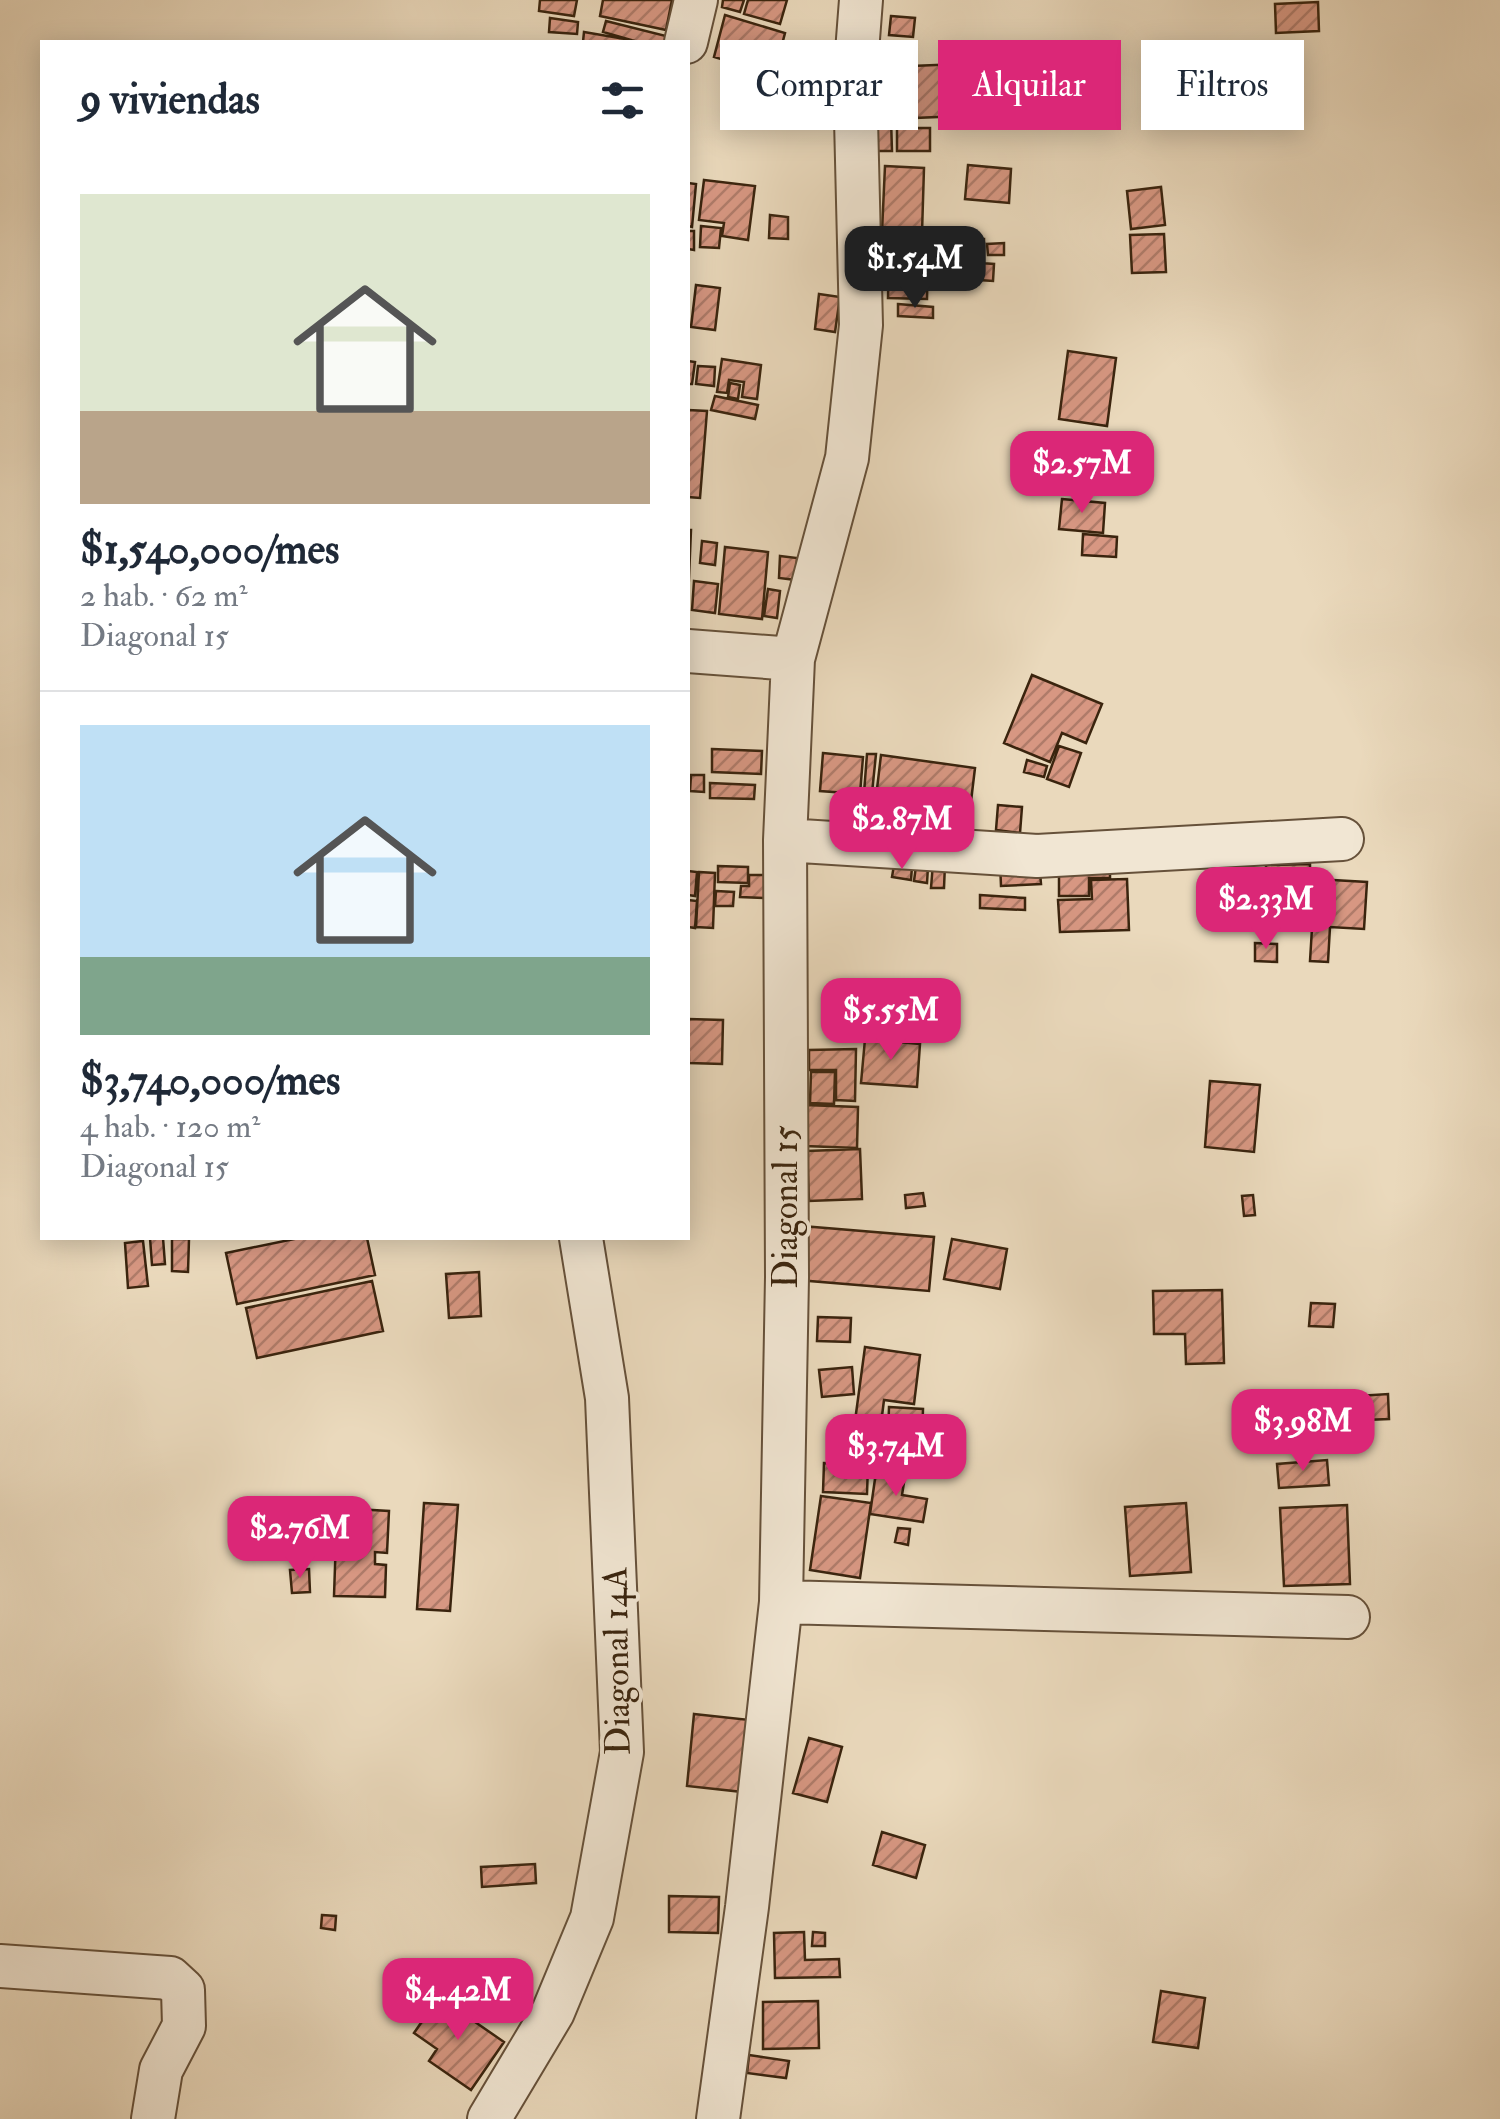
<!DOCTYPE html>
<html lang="es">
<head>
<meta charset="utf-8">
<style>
	:root { --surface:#fff; --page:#f2f2f3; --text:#1f2937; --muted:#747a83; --line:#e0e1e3; --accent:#db2777 }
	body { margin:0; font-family:"IM FELL Double Pica",serif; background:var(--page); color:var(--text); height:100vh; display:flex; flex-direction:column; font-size:38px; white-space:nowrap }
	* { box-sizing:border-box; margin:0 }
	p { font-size:32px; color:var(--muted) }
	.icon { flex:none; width:55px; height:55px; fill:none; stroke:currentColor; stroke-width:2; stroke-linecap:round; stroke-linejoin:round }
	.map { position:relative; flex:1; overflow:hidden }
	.panel { position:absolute; left:40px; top:40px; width:650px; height:1200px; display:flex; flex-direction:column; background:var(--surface); border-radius:0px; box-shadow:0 5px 25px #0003 }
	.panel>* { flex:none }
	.guide { position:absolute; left:720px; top:40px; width:630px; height:90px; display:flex; gap:20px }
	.price { position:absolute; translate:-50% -85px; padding:0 22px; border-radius:20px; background:var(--accent); color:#fff; font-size:32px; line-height:65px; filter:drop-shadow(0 2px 5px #0008) }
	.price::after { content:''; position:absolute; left:50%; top:60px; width:30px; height:22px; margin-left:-15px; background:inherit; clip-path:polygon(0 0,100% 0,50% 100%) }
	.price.on { background:#222; color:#fff }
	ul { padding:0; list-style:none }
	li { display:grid; align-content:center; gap:20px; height:530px; padding:0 40px }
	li+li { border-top:2px solid var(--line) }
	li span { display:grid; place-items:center; height:310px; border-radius:0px; color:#555 }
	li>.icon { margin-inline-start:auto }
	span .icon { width:180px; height:180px; fill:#fffc; stroke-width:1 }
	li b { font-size:42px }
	h2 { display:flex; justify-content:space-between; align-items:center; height:120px; padding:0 40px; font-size:42px }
	.chip { padding:0 35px; border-radius:0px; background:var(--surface); box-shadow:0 5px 25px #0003; font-size:35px; line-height:90px }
	.chip.on { background:var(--accent); color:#fff }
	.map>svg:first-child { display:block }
	.building { fill:url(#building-hatch); stroke:#3a240e; stroke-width:2.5 }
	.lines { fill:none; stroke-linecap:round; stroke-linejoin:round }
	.minor-casing { stroke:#66513a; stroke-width:46 }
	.minor { stroke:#f1e6d3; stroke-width:42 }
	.labels { text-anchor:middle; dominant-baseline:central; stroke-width:8; stroke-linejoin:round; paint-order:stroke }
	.street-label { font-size:35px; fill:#3a240e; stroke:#f1e6d3 }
</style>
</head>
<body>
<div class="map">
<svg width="1500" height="2119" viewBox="0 0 1500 2119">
	<defs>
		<pattern id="building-hatch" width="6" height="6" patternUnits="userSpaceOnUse" patternTransform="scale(2.5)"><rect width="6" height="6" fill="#d79782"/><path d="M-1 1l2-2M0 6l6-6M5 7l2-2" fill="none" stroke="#af7b69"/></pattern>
	</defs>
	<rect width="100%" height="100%" fill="#ead9bc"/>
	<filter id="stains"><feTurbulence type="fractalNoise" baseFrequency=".002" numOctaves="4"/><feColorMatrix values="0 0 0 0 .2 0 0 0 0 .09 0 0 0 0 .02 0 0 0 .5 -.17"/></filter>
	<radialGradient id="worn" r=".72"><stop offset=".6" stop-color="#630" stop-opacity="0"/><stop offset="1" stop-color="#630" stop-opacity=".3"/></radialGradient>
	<!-- building -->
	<path class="building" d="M540,0h37l-3,16 -35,-5z
		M603,0h69l-6,30 -66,-14z
		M723,0h21l-4,12 -18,-5z
		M748,0h39l-7,24 -36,-10z
		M1318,2l1,29 -43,2 -1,-29z
		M725,15l60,18 -11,42 -60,-18z
		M891,16l24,2 -2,19 -24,-2z
		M550,18l28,4 -1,12 -28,-2z
		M606,21l64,16 -2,5h-30l-35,-10z
		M584,32l47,8v2h-48z
		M1097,49l1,18 -79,1 -1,-18z
		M984,52l32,1 -1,34 -32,-1z
		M959,64l2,52 -70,3 1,32h-17l-1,-48h15l-1,-36z
		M964,67h15l1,44 -14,1z
		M897,128h33v23h-33z
		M968,165l43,4 -2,34 -44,-4z
		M885,166l39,2 -2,65 -40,-1z
		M704,180l51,6 -7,54 -26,-4 2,-13 -25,-3z
		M688,183l8,1 -4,43 -4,-1z
		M1161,187l4,38 -34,4 -4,-38z
		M770,215l18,2v22l-19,-1z
		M701,226l20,2 -2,20 -19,-1z
		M688,231h6v19l-6,-1z
		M1164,234l2,38 -34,1 -2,-38z
		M984,239v22h-30v-21z
		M1004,243v12h-16l-1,-11z
		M889,252l39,1 -1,46 -39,-1z
		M930,253h19v21h-19z
		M980,263l14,1 -1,17 -14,-1z
		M696,285l24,3 -5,42 -24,-3z
		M819,294l21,3 -5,35 -20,-3z
		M898,304l35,3v11l-35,-2z
		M1068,351l48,7 -9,68 -48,-7z
		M722,359l39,6 -4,34 -15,-2 2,-15 -15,-2 -2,13 -10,-1z
		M688,361l7,1 -3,22h-4z
		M698,366l17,1 -1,19 -18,-2z
		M730,383l10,2 -2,14 -10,-2z
		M715,396l43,9 -3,14 -44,-9z
		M688,410l19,1 -7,87 -12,-1z
		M1062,499l43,4 -2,30 -44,-4z
		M688,530h3l-3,71z
		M1083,534l34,3 -1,20 -34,-2z
		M702,541l15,2 -2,22 -15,-2z
		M725,547l43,5 -6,67 -43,-5z
		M780,556l17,2 -1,22 -17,-2z
		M694,581l24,3 -3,29 -23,-3z
		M768,589l12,2 -3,27 -13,-2z
		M1032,675l70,29 -16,39 -24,-10 -12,29 -46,-19z
		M1059,746l22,7 -12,34 -22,-8z
		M712,749l50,2 -1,23 -49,-2z
		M823,753l40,4 -3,37 -40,-3z
		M867,754h9l-4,39h-8z
		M881,755l94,13 -6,50 -94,-12z
		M1027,760l20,6 -3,11 -20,-5z
		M691,775h13v17l-14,-1z
		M710,783l45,2 -1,14 -44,-1z
		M998,805l24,2 -2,26 -24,-3z
		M1039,860l2,24 -40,2 -1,-24z
		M933,863l12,1 -1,24h-13z
		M1310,864v43h-44v-42z
		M894,865l18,2 -1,13 -19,-3z
		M1110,865v13h-21v18h-30v-30z
		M718,866l30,1v16l-30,-1z
		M916,866l12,1 -1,16 -13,-2z
		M688,871l9,1 -2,24 -7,-1z
		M699,872l16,1 -2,55 -17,-1z
		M1251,872l13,1 -3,34 -14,-1z
		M749,875h16l-1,23 -24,-1 1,-11h8z
		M1127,879l2,51 -69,2 -2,-32 34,-1 -1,-19z
		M1315,879l52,3 -3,47 -34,-2 -2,35 -18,-1z
		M716,891l18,1 -1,14h-18z
		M980,895l45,3v12l-45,-2z
		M688,900l9,1 -2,27 -7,-1z
		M1255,943l22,1v18l-22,-1z
		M688,1019l35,1 -1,44 -33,-1z
		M865,1039l55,5 -3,43 -56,-4z
		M856,1049l-1,52 -19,-1v-30h-27v-20z
		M811,1072h24l-1,32 -24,-1z
		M1210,1081l50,4 -6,67 -49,-5z
		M805,1105l53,2 -1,41 -52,-2z
		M860,1149l2,50 -53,2 -2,-50z
		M923,1193l2,13 -19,2 -1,-13z
		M1253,1195l2,20 -11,1 -2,-20z
		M802,1226l132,11 -5,54 -131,-11z
		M150,1238h13l2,26 -13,1z
		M299,1238h68l8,37 -138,29 -11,-51z
		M172,1239h17l-1,33 -16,-1z
		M952,1239l55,10 -7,40 -56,-10z
		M143,1241l5,45 -20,2 -3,-45z
		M479,1272l2,44 -32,2 -3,-44z
		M372,1281l11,50 -126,27 -11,-50z
		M1222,1290l2,73 -38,1 -1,-30h-31l-1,-43z
		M1311,1303l24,1 -2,23 -24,-1z
		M818,1317l33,1 -1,24 -33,-1z
		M865,1347l55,8 -6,49 -30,-4 -3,24 -26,-3z
		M852,1367l2,27 -32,3 -3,-27z
		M1388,1394l1,25 -24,1 2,20 -21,1 -3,-44z
		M889,1407l34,2 -1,30 -34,-1z
		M1327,1460l2,25 -50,3 -2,-24z
		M824,1463l44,2 -1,29 -44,-2z
		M876,1472l29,4 -3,19 25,4 -4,23 -53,-8z
		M821,1496l50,7 -11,75 -50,-8z
		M424,1503l34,2 -8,106 -33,-2z
		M1186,1503l5,69 -61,4 -5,-69z
		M1347,1505l3,79 -66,2 -4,-78z
		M337,1508l52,3 -2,42 -12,-1v12l11,1 -1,32 -51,-1z
		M898,1528l12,1 -2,16 -13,-3z
		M309,1569l1,23 -18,1 -2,-23z
		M694,1714l56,6 -7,72 -56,-6z
		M809,1738l33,9 -15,55 -34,-9z
		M882,1832l43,13 -9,33 -43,-13z
		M535,1864l1,19 -54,4 -1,-20z
		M669,1896l50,1 -1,36 -49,-1z
		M322,1915l14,1 -1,14 -14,-2z
		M804,1932l1,28 34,-1 1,18 -65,1 -1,-45z
		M813,1932l12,1v13h-13z
		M1161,1991l44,7 -7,50 -45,-6z
		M439,1997l65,45 -33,48 -42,-29 8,-12 -23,-16z
		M818,2001l1,47 -56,1v-47z
		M749,2055l40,6 -3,17 -39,-5z"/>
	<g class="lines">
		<!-- minor casing -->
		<g class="minor-casing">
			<path id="minor" d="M686,42l10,-42
				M688,651l105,8
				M785,840l252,16 305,-17
				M781,1602l567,15
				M0,1966l170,12 13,12 1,36 -23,44 -8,49
				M489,2119l64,-107 39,-94 30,-166 -15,-354 -26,-160
				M718,2119l29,-212 34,-305 6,-325 -2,-437 8,-181 54,-201 14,-133 -6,-247 6,-78"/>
		</g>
		<!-- minor -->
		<use href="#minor" class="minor"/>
	</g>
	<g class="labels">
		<!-- street labels -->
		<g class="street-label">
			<text transform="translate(786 1207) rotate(-90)">Diagonal 15</text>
			<text transform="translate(617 1661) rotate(-91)">Diagonal 14A</text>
		</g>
	</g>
	<rect width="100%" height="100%" filter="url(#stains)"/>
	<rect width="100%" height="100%" fill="url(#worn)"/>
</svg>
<b class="price on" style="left:915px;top:311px">$1.54M</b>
<b class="price" style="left:1082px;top:516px">$2.57M</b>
<b class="price" style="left:902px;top:872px">$2.87M</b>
<b class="price" style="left:1266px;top:952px">$2.33M</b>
<b class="price" style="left:891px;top:1063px">$5.55M</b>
<b class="price" style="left:1303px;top:1474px">$3.98M</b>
<b class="price" style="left:896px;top:1499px">$3.74M</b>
<b class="price" style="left:300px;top:1581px">$2.76M</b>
<b class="price" style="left:458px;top:2043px">$4.42M</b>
<div class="guide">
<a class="chip">Comprar</a>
<a class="chip on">Alquilar</a>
<a class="chip">Filtros</a>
</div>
<section class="panel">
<h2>9 viviendas<svg class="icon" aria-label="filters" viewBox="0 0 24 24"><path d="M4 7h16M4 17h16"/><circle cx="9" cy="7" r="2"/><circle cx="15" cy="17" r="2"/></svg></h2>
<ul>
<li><span style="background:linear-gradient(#dfe7d0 70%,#b9a48a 0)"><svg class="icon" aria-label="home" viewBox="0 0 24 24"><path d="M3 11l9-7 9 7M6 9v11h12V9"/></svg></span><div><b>$1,540,000/mes</b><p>2 hab. · 62 m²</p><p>Diagonal 15</p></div></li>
<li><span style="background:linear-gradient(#bfe0f5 75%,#7fa58c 0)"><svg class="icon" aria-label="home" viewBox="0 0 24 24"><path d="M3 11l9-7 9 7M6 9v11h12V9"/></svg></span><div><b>$3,740,000/mes</b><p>4 hab. · 120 m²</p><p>Diagonal 15</p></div></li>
</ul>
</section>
</div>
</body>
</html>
